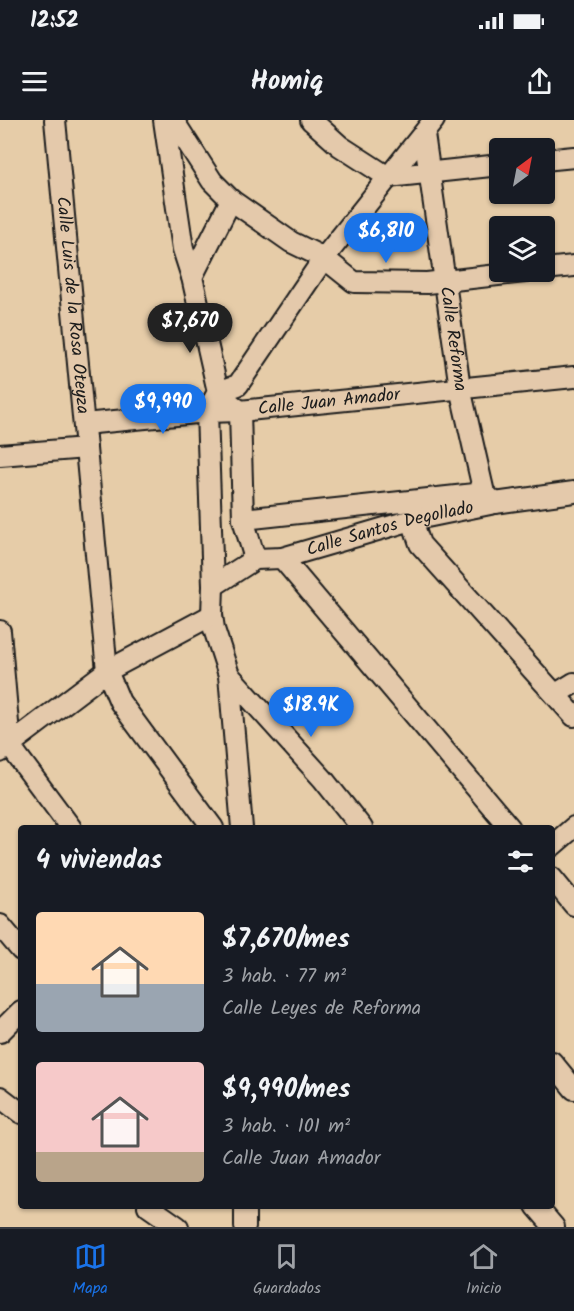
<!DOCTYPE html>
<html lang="es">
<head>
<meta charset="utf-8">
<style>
	:root { --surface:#171b24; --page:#242831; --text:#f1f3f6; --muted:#9ea1a6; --line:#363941; --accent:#1a73e8 }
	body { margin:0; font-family:Kalam,sans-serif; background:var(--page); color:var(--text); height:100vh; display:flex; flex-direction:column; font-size:22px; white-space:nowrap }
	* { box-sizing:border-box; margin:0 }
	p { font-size:20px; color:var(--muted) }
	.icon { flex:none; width:33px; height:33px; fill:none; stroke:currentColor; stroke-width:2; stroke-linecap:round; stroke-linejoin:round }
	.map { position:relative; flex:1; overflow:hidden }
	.details { position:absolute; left:18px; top:705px; width:537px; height:384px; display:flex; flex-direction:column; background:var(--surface); border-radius:6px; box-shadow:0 2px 4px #0004 }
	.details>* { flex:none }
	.needle { width:39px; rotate:32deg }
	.fabs { position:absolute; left:489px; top:18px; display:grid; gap:12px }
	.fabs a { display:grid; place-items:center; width:66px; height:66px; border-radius:6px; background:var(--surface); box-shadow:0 2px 4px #0004; font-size:30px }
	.price { position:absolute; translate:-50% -51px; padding:0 14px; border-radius:21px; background:var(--accent); color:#fff; font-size:20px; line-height:39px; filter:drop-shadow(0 2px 3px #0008) }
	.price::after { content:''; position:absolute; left:50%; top:36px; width:18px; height:14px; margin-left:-9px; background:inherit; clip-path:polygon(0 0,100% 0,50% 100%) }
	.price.active { background:#222; color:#fff }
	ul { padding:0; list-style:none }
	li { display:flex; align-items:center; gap:18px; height:150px; padding:0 18px }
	li span { display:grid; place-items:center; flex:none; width:168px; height:120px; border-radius:6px; color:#555 }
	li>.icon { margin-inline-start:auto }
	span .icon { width:72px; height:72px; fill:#fffc; stroke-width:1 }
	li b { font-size:26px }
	h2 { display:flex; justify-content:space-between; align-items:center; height:72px; padding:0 18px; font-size:26px }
	.status { display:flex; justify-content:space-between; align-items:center; height:42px; padding:0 30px; background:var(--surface); direction:ltr }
	.status svg { height:16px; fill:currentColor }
	header { display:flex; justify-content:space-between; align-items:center; height:78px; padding:0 18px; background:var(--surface); font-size:27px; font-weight:800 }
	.tab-bar { display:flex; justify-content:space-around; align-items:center; height:84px; border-top:2px solid var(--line); background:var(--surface); font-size:16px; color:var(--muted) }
	.tab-bar a { display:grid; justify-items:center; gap:3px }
	.tab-bar .active { color:var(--accent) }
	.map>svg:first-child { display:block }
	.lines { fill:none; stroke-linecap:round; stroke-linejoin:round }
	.minor-casing { stroke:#1c1c1c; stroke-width:24 }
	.minor { stroke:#e4c9ab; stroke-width:20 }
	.labels { text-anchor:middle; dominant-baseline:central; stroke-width:4.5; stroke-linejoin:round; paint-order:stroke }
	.street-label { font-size:18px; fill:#1c1c1c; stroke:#e4c9ab }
</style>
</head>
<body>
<div class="status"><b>12:52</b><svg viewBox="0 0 49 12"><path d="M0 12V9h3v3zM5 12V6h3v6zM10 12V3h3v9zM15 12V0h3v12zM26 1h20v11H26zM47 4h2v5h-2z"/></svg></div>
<header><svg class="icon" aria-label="menu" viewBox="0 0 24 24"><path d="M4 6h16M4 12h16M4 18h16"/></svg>Homiq<svg class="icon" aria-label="share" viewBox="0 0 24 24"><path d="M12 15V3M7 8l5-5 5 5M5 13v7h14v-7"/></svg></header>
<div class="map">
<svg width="574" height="1107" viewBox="0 0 574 1107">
	<rect width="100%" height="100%" fill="#e6cca8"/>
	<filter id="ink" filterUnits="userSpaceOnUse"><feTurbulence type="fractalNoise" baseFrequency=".0167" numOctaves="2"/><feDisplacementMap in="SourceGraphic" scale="12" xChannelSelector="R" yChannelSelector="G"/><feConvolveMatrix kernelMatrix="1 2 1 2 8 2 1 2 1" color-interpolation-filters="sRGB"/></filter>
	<g filter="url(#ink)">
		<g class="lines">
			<!-- minor casing -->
			<g class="minor-casing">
				<g id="minor">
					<path id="s1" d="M55,0l52,551 13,31 93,126"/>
					<path d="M164,0l19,129 9,28 26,115 -11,20 6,174 -1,29 2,14 15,46 13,153"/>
					<path d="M173,0l39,61 19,19 60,42 33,16 30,24 73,1 98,-11"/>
					<path d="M311,0l29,26 48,31 112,-12"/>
					<path id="s2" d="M424,14l36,254 24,105 11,10"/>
					<path d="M544,40l30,-3"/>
					<path d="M544,149l30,-3"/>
					<path d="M192,157l39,-77"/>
					<path d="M218,272l20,-7 86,-127 110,-138"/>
					<path d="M231,284l9,7 3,108 12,40"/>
					<path id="s3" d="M84,304l123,-12 33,-1 334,-34"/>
					<path d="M0,335l86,-7"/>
					<path d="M243,399l241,-26"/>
					<path d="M412,400l8,24 154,172"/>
					<path d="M282,438l228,270"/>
					<path id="s4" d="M213,466l42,-27 27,-1 130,-38 83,-17 79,-11"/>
					<path d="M0,511l10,115 61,82"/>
					<path d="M229,555l94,104 39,49"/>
					<path d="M556,574l18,-11"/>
					<path d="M0,632l107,-81 105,-56"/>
					<path d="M552,726l22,-19"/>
					<path d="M552,758l22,27"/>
					<path d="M0,805l21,25"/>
					<path d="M0,912l21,-21"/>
					<path d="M552,942l22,27"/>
					<path d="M0,977l21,16"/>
					<path d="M148,1086l30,21"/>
					<path d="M536,1086l18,21"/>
					<path d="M245,1107v-21"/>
				</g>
			</g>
			<!-- minor -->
			<use href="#minor" class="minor"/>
		</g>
	</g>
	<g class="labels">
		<!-- street labels -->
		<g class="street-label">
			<text stroke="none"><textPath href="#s1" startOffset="186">Calle Luis de la Rosa Oteyza</textPath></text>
			<text stroke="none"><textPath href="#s2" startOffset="207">Calle Reforma</textPath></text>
			<text stroke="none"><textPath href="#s3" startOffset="246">Calle Juan Amador</textPath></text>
			<text stroke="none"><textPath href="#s4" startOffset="189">Calle Santos Degollado</textPath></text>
		</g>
	</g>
</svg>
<div class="fabs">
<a><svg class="needle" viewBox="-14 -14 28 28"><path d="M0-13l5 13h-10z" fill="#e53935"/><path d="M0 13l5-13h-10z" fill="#9ea1a6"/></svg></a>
<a><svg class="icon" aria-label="layers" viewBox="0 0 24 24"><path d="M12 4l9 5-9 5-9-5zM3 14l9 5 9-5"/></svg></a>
</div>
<b class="price" style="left:386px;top:144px">$6,810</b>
<b class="price active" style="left:190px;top:234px">$7,670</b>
<b class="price" style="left:163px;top:315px">$9,990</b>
<b class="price" style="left:311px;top:618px">$18.9K</b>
<section class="details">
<h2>4 viviendas<svg class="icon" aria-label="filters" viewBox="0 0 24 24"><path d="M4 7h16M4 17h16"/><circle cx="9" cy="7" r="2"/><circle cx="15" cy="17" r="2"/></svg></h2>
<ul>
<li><span style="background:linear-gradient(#ffd9b3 60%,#9aa5b1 0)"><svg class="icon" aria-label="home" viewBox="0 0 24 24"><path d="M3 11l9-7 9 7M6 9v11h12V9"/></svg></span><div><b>$7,670/mes</b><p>3 hab. · 77 m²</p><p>Calle Leyes de Reforma</p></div></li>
<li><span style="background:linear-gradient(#f6c9c9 75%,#b9a48a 0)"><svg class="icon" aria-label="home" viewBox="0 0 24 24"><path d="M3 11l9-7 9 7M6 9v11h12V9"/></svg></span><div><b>$9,990/mes</b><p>3 hab. · 101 m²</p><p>Calle Juan Amador</p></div></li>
</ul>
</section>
</div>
<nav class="tab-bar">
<a class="active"><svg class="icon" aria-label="map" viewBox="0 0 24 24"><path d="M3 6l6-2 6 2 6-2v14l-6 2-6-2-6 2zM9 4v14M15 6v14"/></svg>Mapa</a>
<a><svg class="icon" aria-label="saved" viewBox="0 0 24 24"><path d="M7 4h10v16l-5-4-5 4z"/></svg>Guardados</a>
<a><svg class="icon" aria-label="home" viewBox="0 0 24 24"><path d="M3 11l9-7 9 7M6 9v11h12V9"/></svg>Inicio</a>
</nav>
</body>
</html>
